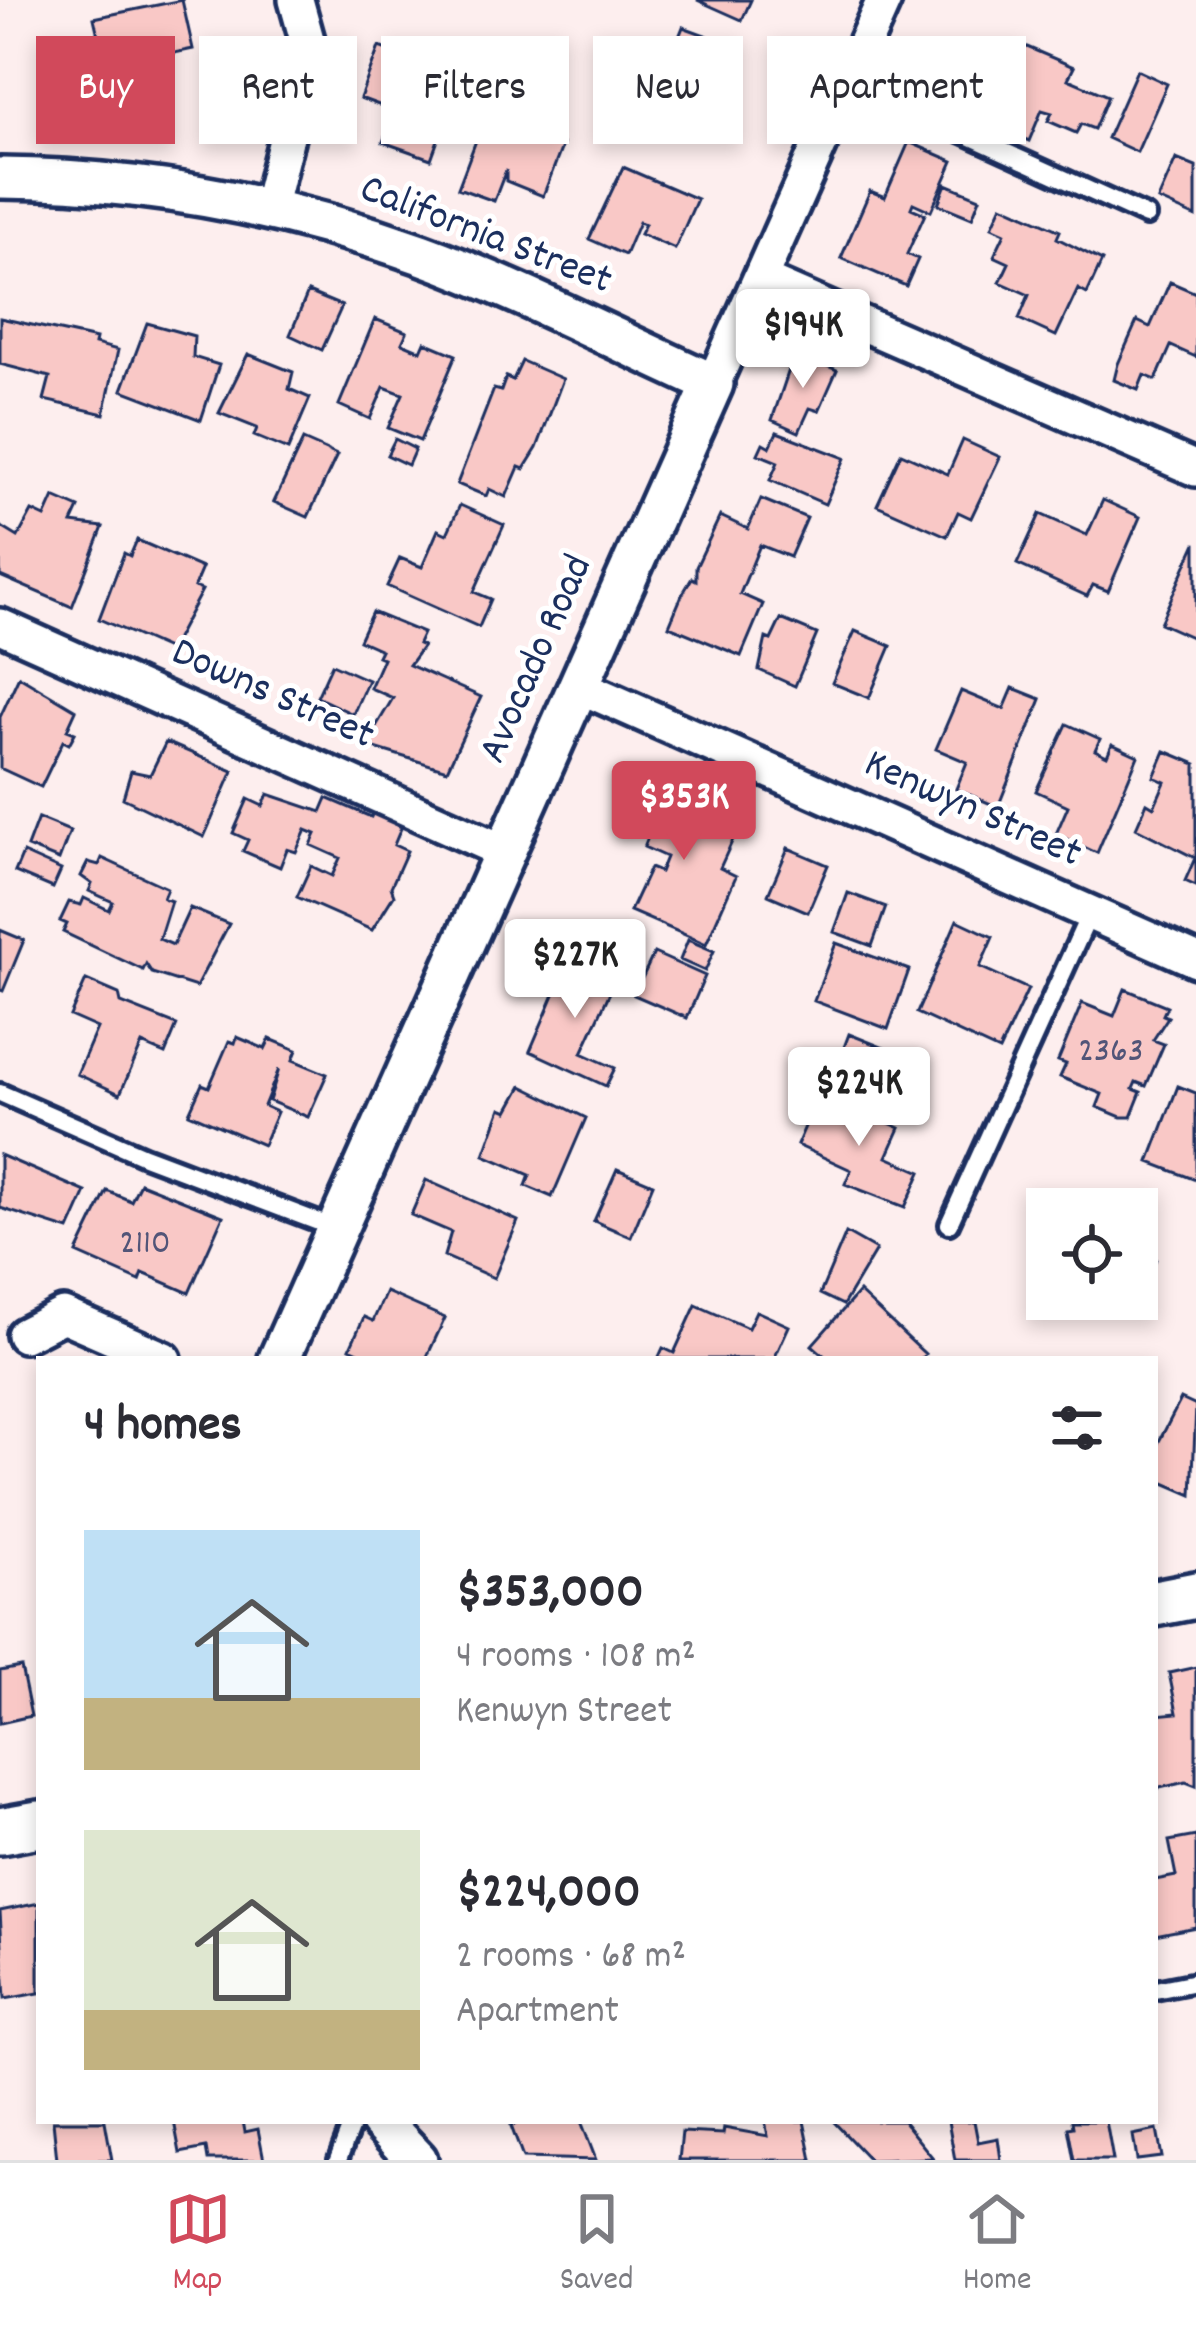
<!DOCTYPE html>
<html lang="en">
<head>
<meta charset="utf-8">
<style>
	:root { --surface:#fff; --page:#f2f2f3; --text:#2b2b33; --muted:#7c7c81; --line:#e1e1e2; --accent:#d1495b }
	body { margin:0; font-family:Dekko,sans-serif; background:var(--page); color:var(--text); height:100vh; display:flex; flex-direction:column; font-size:45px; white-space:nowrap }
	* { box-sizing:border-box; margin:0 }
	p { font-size:39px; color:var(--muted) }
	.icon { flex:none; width:66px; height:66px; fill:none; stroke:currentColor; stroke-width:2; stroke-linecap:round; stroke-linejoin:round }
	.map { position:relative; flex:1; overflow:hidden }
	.panel { position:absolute; left:36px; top:1356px; width:1122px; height:768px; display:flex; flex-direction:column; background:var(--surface); border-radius:0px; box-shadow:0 6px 18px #0003 }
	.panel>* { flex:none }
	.top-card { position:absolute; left:36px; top:36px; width:1125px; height:108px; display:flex; gap:24px }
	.controls { position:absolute; left:1026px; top:1188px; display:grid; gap:24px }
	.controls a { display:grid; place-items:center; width:132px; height:132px; border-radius:0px; background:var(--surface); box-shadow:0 6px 18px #0003; font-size:60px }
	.price { position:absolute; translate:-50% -102px; padding:0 27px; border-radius:12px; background:#fff; color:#222; font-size:39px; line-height:78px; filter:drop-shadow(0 3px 6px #0008) }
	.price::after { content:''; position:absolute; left:50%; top:72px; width:36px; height:27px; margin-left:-18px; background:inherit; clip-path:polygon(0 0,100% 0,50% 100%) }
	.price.on { background:var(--accent); color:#fff }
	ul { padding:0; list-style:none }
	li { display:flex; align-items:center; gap:36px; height:300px; padding:0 48px }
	li span { display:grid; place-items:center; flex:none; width:336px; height:240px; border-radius:0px; color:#555 }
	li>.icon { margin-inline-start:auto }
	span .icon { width:144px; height:144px; fill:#fffc; stroke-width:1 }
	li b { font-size:51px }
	h2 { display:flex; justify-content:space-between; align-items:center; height:144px; padding:0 48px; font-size:51px }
	.chip { padding:0 42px; border-radius:0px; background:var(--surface); box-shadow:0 6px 18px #0003; font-size:42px; line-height:108px }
	.chip.on { background:var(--accent); color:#fff }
	.dock { display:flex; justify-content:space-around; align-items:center; height:168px; border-top:3px solid var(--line); background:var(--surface); font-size:33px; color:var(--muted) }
	.dock a { display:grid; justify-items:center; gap:6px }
	.dock .on { color:var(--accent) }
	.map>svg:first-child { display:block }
	.building { fill:#f9c8c6; stroke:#1b2f5e; stroke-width:3 }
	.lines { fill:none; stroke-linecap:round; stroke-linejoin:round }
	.service-casing { stroke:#1b2f5e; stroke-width:26 }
	.minor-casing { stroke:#1b2f5e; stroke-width:42 }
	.tertiary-casing { stroke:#1b2f5e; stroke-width:48 }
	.secondary-casing { stroke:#1b2f5e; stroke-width:54 }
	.service { stroke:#fff; stroke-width:16 }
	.minor { stroke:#fff; stroke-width:33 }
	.tertiary { stroke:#fff; stroke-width:39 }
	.secondary { stroke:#fff; stroke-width:45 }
	.labels { text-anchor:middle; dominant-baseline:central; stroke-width:10; stroke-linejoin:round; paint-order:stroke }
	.number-label { font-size:36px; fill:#525578 }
	.street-label { font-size:42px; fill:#1b2f5e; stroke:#fff }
</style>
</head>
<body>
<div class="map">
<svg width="1196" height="2160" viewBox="0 0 1196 2160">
	<rect width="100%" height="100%" fill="#fdeeee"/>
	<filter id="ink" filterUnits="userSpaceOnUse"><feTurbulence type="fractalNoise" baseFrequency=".00833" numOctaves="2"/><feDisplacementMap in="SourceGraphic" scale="24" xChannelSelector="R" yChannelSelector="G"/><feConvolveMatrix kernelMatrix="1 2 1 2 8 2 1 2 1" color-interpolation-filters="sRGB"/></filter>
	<g filter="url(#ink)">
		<!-- building -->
		<path class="building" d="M182,0l11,49 -33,7 8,37 -54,11 -20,-86z
			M697,0h54l-9,20z
			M683,27l52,19 -14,36 -11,-4 -2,5 34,14 -14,36 -105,-47 9,-22 31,13z
			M1013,41l61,26 -6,12 40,17 -14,33 -13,-5 -5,9 -28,-12 4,-8 -10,-3 -13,31 -43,-18 12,-28 -6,-3z
			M379,47l82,30 -30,82 -48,-17 12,-31 -35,-13z
			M1137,70l30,14 -30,68 -30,-14z
			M486,114l77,30 -20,52 -37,-15v-11l-12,31 -36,-13z
			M909,142l44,19 -22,50 -18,-8 -2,5 14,6 -18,40 11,5 -12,27 -65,-28 29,-67 15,6z
			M1176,159l20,8v50l-38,-17z
			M623,167l74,32 -22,50 -35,-15 5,-10 -6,-2 -14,33 -36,-16z
			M946,184l34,14 -8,20 -34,-14z
			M1002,205l58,26 -3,7 45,23 -15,33 -9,-5 -22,47 -37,-17 10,-24 -29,-13 9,-19 -15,-7 11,-23 -13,-6z
			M1170,282l26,11v64l-25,-11 -15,34 -12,-5 -6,15 -24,-10 4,-16 19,-43 13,6z
			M308,292l34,14 -20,44 -32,-15z
			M0,318l96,21 -1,5 23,6 -14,64 -60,-14 6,-23 -50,-13z
			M375,319l32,13 -5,11 19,8 4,-9 31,13 -36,86 -32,-13 15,-34 -19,-7 -14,32 -31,-14z
			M147,323l47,13 -1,21 26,8 -18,55 -79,-30z
			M795,352l42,18 -18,41 -9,-3 -11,24 -27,-12z
			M248,354l45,18 -4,17 21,9 -22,52 -34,-14 3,-8 -38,-15z
			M522,361l41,18 -26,69 -13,21 -5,-2 -13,30 -17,-8 -3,7 -29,-12 37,-95 7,2 5,-14 7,3z
			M777,432l68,26 -20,46 -55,-24 8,-18 -20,-8 5,-11 7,4z
			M395,439l20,10 -7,16 -21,-10z
			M303,440l34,15 -29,62 -34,-15z
			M963,440l37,17 -29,61 -13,-6 -11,24 -70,-31 24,-52 47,21z
			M54,497l25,11 -7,15 31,4 -31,80 -72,-31v-50l18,11 14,-26 13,6z
			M761,499l46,19 -17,39 -30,-12 -20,49 23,10 -22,52 -72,-30 13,-31 10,-17 4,2v-13l24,-51 28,13z
			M1103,500l37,17 -32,74 -15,-6 -6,11 -70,-32 23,-50 47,21z
			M460,505l44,20 -30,67 17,7 -12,28 -92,-41 13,-28 22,9 16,-37 9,4z
			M137,540l65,28 -8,19 8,3 -32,60 -71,-31 25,-66 6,3z
			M1196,543v96l-36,-16z
			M372,612l51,21 -5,11 5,2 -14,19 72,32 -34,73 -82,-25 28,-47 -23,-10 13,-30 -5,-2 3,-6 -22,-10z
			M781,619l36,15 -22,52 -36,-16 7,-32 5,2z
			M855,631l36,15 -22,52 -37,-15z
			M332,664l36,16 -15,34 -36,-17z
			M19,676l57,34 -9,20 8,3 -6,11 -6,-3 -22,46 -41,-19v-51z
			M1013,688l28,11 -43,108 -42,-18 11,-27 -31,-13 25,-58 43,18z
			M1067,724l33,15 -5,11 12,6 5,-12 26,12 -41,97 -41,-19 12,-28 -32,-15z
			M166,742l67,29 -29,66 -81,-39 8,-27 19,4z
			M1165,751l31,13v122l-11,-5 10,-23 -59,-30 11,-25 7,4 11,-25 -11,-5z
			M647,782l93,42 -20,44 16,8 -30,68 -76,-33 20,-43 10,4 6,-15 -22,-10 6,-15 -21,-9z
			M268,794l53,18 6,-14 44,19 4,-9 29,13 -10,24 13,6 -16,36 3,8 -22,35 -75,-33 14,-31 21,10 8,-18 -29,-13 5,-11 -10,-4 -10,22 -9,-3 -7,18 -37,-16 5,-11 -15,-7 15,-34 15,7z
			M38,818l32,13 -11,29 -32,-13z
			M788,848l40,17 -20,47 -40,-17z
			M23,853l38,17 -8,18 -38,-16z
			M102,858l65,30 -4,10 8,3 -12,38 14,6 17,-37 39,16 -33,63 -44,-14 -6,-9 -3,6 -80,-38 4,-8 -7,-3 9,-19 12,3 3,-7 25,12 4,-8 -24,-11 3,-7 -11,-8 7,-14 11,3z
			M848,893l38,14 -14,39 -38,-14z
			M957,920l36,17 -13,30 48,22 -29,62 -82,-38z
			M0,930l24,10 -21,51 -3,-1z
			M688,940l26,11 -9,20 -25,-11z
			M836,943l73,27 -21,59 -74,-28z
			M654,953l51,23 -18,42 -53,-23z
			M570,957l46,22 -34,74 33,15 -9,18 -76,-35z
			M86,980l33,14 2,9 56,22 -12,29 -23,-10 -22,50 -43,-20 20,-46 -27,-12z
			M1125,989l42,17 -4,9 5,2 -15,23 11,4 -18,42 -10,-4 -3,7 8,3 -10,25h-10l-24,-10 5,-13 -42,-17 6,-13 -8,-3 24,-58 32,13z
			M849,1034l38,15 -8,23 -39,-14z
			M237,1037l28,12 5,-10 27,11 -4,10 34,14 -19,43 -39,-16 10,-32 -15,37 13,6 -14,33 -74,-32 13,-29 7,3 20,-46 6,2z
			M522,1086l64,32 -34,79 -26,-11 4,-11 -46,-20 17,-47 7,3z
			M1178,1086l18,7v87l-47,-18z
			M820,1092l80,36 -13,29 34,15 -16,35 -60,-23 6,-14 -54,-25z
			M0,1155l86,37 -17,38 -69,-22z
			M617,1169l36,15 -22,53 -37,-16z
			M426,1180l92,41 -24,57 -50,-22 7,-24 -40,-17z
			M140,1183l83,33 -34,77 -46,-20 -3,8 -63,-28 30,-62 24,10z
			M1047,1197l27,12h-27v28l-14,-7z
			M846,1233l30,17 -33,55 -23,-11z
			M1137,1251l19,8 -24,54 -33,-14h38z
			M386,1292l59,26 -19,41h-52l-24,-11 14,-31 9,4z
			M859,1292l66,62 -4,5h-93l-16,-14z
			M696,1305l52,23 8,-17 33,15 -15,33h-116l5,-11 11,5z
			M1181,1399l15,7 -4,89 -37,-16v-30z
			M21,1667l10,49 -31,7v-52z
			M1196,1667v119l-10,-4 -31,7v-74l22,-2 -8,-40z
			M1196,1836v91l-41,8v-55l21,-4 -7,-35z
			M39,1903v90l-34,6 -5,-88z
			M53,2121h52l7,39h-55z
			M174,2121h69l2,11 13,-3 6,31h-56l-2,-12 -26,5z
			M581,2121l15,39 -73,-2 -12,-32 10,-5z
			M765,2121h39l8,39h-133l3,-28 41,2 1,-6 44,8z
			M833,2121h70l30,37 -63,2z
			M948,2121h26l4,21 20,-4 3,22h-46z
			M1072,2121h34l7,39h-39l-6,-32 5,-1z
			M1157,2130l5,27 -25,3 -4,-25z"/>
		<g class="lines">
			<!-- service casing -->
			<g class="service-casing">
				<path id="service" d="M848,81l298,135
					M0,1093l144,63 193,73
					M949,1224l141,-311
					M1155,1990l41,-8
					M338,2160l15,-39"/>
			</g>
			<!-- minor casing -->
			<g class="minor-casing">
				<path id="minor" d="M269,209l40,-162 -13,-47
					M760,279l436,190
					M713,384l171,-384
					M0,626l505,226
					M579,686l617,274
					M24,1335l39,-20 101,44"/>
			</g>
			<!-- tertiary casing -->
			<g class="tertiary-casing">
				<path id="tertiary" d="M0,178c143,1 287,28 421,76 99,36 196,87 292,130l-434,975
					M380,2121l37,39"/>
			</g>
			<!-- secondary casing -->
			<g class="secondary-casing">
				<path id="secondary" d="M1155,1603l41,-8
					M0,1831l39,-7"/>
			</g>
			<!-- service -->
			<use href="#service" class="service"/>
			<!-- minor -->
			<use href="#minor" class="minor"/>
			<!-- tertiary -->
			<use href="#tertiary" class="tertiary"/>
			<!-- secondary -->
			<use href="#secondary" class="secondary"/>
		</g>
	</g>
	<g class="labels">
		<!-- number labels -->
		<g class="number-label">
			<text x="1111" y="1053">2363</text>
			<text x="145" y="1245">2110</text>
		</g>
		<!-- street labels -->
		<g class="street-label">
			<text transform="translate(485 237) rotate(21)">California Street</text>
			<text transform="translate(538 660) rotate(-66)">Avocado Road</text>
			<text transform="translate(272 696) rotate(24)">Downs Street</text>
			<text transform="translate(972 811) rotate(24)">Kenwyn Street</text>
		</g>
	</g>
</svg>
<div class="controls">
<a><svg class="icon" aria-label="locate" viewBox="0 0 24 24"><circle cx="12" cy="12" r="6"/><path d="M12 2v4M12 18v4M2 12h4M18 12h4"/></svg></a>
</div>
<b class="price" style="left:803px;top:391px">$194K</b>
<b class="price on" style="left:684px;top:863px">$353K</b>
<b class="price" style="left:575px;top:1021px">$227K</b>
<b class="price" style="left:859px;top:1149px">$224K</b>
<div class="top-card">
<a class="chip on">Buy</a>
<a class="chip">Rent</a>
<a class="chip">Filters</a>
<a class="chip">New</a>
<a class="chip">Apartment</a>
</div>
<section class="panel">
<h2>4 homes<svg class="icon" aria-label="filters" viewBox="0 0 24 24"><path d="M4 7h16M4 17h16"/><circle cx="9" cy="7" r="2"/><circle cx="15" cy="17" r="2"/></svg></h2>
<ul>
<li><span style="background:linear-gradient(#bfe0f5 70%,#c2b280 0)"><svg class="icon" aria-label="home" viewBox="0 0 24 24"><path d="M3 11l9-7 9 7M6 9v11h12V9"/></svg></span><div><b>$353,000</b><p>4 rooms · 108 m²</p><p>Kenwyn Street</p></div></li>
<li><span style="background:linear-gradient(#dfe7d0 75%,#c2b280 0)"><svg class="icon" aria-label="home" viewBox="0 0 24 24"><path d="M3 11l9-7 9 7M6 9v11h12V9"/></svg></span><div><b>$224,000</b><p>2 rooms · 68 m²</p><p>Apartment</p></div></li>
</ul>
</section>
</div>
<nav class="dock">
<a class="on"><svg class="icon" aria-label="map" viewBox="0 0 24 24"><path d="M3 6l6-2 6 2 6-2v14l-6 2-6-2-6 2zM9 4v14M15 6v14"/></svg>Map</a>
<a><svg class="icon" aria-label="saved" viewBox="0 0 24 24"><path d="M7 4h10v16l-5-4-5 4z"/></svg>Saved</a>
<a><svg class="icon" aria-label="home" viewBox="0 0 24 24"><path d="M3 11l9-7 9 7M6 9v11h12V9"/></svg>Home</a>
</nav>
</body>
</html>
